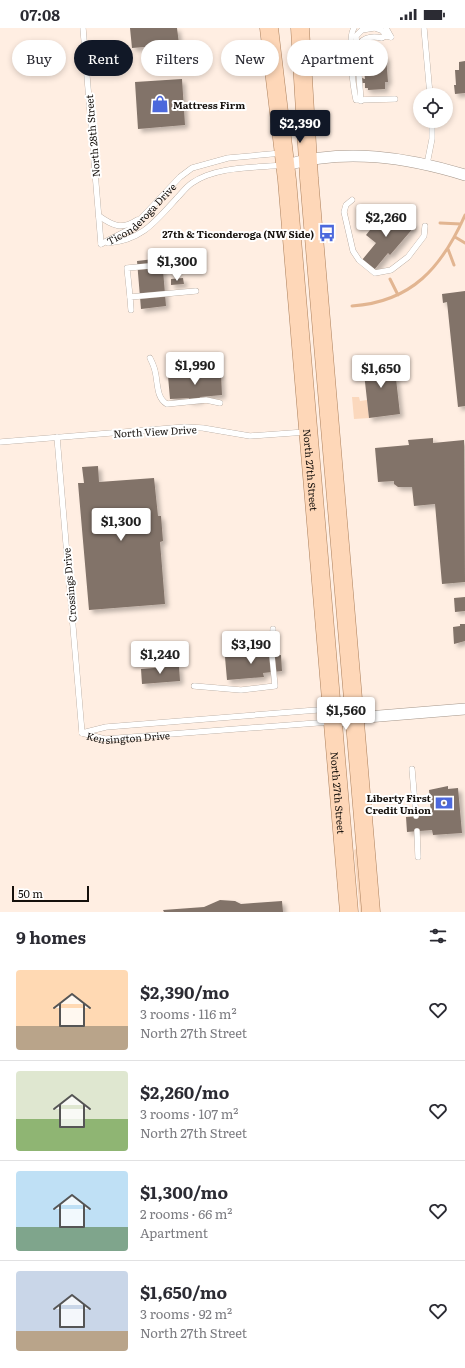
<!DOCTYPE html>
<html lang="en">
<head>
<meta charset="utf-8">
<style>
	:root { --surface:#fff; --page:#f2f2f3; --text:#2b2b33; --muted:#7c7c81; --line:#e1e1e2; --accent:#111827 }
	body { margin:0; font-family:Literata,serif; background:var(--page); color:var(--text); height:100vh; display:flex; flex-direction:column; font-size:15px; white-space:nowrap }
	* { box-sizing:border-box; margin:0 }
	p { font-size:13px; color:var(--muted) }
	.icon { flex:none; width:22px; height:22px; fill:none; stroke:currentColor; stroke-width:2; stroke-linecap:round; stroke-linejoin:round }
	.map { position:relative; height:884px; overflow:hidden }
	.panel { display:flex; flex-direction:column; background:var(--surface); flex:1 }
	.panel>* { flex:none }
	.hud { position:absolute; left:12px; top:12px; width:441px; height:36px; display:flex; gap:8px }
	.tools { position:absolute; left:413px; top:60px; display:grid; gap:8px }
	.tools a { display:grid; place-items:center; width:40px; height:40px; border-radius:50%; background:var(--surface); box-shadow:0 2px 6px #0003; font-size:20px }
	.scale { position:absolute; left:12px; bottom:10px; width:77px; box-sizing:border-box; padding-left:4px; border:2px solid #15100c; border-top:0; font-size:11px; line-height:14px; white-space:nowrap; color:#15100c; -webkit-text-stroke:3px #fff; paint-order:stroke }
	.price { position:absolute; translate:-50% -34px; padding:0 9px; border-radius:4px; background:#fff; color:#222; font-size:13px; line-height:26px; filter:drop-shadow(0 1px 2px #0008) }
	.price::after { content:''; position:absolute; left:50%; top:24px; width:12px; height:9px; margin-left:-6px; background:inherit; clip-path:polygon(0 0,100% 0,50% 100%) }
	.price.current { background:var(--accent); color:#fff }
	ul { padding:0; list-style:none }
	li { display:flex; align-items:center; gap:12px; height:100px; padding:0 16px }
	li+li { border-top:1px solid var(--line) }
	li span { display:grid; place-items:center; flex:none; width:112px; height:80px; border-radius:4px; color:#555 }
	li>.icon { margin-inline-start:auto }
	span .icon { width:48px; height:48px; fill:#fffc; stroke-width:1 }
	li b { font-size:17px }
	h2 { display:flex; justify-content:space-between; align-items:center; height:48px; padding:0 16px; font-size:17px }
	.tag { padding:0 14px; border-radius:18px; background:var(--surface); box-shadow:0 2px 6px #0003; font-size:14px; line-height:36px }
	.tag.current { background:var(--accent); color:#fff }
	.status { display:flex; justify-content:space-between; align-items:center; height:28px; padding:0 20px; background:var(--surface); direction:ltr }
	.status svg { height:11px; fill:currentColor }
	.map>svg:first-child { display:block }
	.green { fill:#fbd8bd }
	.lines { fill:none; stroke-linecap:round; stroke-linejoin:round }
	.stream { stroke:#e2b591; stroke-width:3 }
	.building { fill:#827369; filter:url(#shadow) }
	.service-casing { stroke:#a5968a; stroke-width:6 }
	.minor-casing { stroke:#a5968a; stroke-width:12 }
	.primary-casing { stroke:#ac805d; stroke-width:19 }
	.service { stroke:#fff; stroke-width:5.5 }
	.minor { stroke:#fff; stroke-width:11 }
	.primary { stroke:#fed7b8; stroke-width:18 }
	.labels { text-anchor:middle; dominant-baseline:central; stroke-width:4; stroke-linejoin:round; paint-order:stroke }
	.poi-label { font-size:10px; font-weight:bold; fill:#15100c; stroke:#fff; text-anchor:end }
	.street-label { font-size:10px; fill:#15100c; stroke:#fff }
</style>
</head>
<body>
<div class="status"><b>07:08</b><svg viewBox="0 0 49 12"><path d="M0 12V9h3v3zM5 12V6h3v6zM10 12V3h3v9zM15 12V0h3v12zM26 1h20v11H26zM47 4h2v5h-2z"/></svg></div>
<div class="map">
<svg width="465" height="884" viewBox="0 0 465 884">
	<defs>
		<filter id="shadow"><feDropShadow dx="3.5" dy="3.5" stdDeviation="2" flood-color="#0004"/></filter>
	</defs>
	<rect width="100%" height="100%" fill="#ffeee2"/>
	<!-- green -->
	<path class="green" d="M352,369h7l1,4 7,-1 2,18 -15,1z
		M356,821l5,20 4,43h-5l-6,-62z"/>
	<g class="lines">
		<!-- stream -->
		<path class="stream" d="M440,195l21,1
			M455,209l10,6
			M448,221l6,16
			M390,251l8,16
			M352,278c60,-4 90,-39 113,-91"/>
	</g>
	<!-- building -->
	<path class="building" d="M130,0h47l2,16 -47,4z
		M366,18h5v3l9,-1v8h6l2,26h-3v7l-17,1v-2h-3v-5h-3v-5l3,1 -2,-16h-2l-1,-6h3l-1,-7 4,-1z
		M465,33v32l-10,1 -1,-9h2l-1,-15h4v-8z
		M182,51l3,46 -47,4 -3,-47z
		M400,185l15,13 -25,29 -2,-2 -14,17 -12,-10 14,-17 -10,-8 4,-5 -2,-1 13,-15 5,5 1,-2 7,-1 2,2z
		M162,230l4,48 -25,3 -4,-48z
		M183,250l1,6 -13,1v-6z
		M465,263v115l-7,1 -11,-105 -4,1 -1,-9z
		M383,330v4l11,-1 6,53 -31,4 -6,-54 11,-1v-4z
		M199,343v3l22,-1 1,22 -22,2v3l-11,1v-3l-19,1 -2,-23z
		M433,410v5l31,-3 1,142 -23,2 -7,-80 -21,2 -2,-19h-14l-4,-3v-3l-16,1 -3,-34 34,-3 -1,-5z
		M98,438l1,16 55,-4 4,38h3l2,25 -3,1 5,62 -76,6 -11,-127h6l-2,-16z
		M465,569v14l-10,1 -1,-14z
		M460,596h5v17l-11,3 -1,-17 7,-1z
		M237,620h10v7l15,-1v3l19,-2 1,16 -19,2 1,4 -37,3 -2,-23 13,-1z
		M179,638l1,15 -38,3 -1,-15z
		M448,758v3l10,-1 4,45 -29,2 -1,-5 -25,2 -1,-15 25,-2 -2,-25z
		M220,872l15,1 6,3 41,-3 1,11h-119l-1,-2 41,-3z"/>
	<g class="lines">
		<!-- service casing -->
		<g class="service-casing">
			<g id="service">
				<path d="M83,0l18,216"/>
				<path d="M354,0c-7,10 -1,59 2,72l39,-1"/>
				<path d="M375,0l8,3 2,5 6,1"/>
				<path d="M386,0l5,9"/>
				<path d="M424,0l6,67"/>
				<path d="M357,22c3,-12 14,-15 25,-12l3,-2"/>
				<path d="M361,73l-5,-65 6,-6 12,-2"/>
				<path d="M427,136l5,-25v-18"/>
				<path d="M352,172l-6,5 -2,7 9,39 6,9 16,13 16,-3 17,-13 16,-21 1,-10"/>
				<path d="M99,188c14,10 23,14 38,4"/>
				<path d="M108,215c34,-3 47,-21 69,-45 5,-5 9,-11 15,-15 24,-17 63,-15 92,-18"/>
				<path id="s1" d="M101,216l31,-16 48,-51 12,-9 36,-10 54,-5"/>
				<path d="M130,269l-3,-29 67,-6"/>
				<path d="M131,282l-1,-13 66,-6"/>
				<path d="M150,330c2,4 4,8 5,13 3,11 1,27 12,33l39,-4 14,3"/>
				<path d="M57,409l25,296"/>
				<path d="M0,414l185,-15 18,1 47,8 56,-4"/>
				<path d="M194,658l47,4 34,-4 -3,-30 1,-27"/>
				<path id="s2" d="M82,705l23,6 225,-17"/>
				<path d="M82,705l24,-6 224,-18"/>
				<path d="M412,741l4,47"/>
				<path d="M417,803l1,26"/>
			</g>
		</g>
		<!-- minor casing -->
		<g class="minor-casing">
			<path id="minor" d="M286,137c60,-17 120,-8 179,10
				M333,694l22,-4 110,-9"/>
		</g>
		<!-- primary casing -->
		<g class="primary-casing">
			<g id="primary">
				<path id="s3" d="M269,0l18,152 62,732"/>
				<path d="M300,0l9,150 62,734"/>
			</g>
		</g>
		<!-- service -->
		<use href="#service" class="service"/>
		<!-- minor -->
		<use href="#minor" class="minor"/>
		<!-- primary -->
		<use href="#primary" class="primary"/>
	</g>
	<!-- icons -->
	<defs>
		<g id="shop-bare" transform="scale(1.38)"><path d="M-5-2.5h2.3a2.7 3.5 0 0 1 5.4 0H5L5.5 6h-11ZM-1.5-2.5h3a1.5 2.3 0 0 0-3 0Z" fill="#4c68dc" stroke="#fff" stroke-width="2.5" paint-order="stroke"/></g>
		<g id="bus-bare" transform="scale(1.38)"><path d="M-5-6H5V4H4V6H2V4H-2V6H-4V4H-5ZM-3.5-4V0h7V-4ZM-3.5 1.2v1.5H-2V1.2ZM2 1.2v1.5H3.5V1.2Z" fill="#4c68dc" stroke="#fff" stroke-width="2.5" paint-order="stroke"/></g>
		<g id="bank-bare" transform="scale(1.38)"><path d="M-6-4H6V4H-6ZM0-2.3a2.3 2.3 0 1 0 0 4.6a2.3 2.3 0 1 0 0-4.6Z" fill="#4c68dc" stroke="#fff" stroke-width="2.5" paint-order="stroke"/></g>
	</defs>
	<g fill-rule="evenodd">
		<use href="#shop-bare" x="160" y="76"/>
		<use href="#bus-bare" x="327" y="205"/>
		<use href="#bank-bare" x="444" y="775"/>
	</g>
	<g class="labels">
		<!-- poi labels -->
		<g class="poi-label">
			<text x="173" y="76" text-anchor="start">Mattress Firm</text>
			<text x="314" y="205">27th &amp; Ticonderoga (NW Side)</text>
			<text x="431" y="769">Liberty First<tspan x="431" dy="12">Credit Union</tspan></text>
		</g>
		<!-- street labels -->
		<g class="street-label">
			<text transform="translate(92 108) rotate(-95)">North 28th Street</text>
			<text stroke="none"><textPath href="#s1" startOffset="51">Ticonderoga Drive</textPath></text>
			<text transform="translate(155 403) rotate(-3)">North View Drive</text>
			<text stroke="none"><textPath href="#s3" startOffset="444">North 27th Street</textPath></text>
			<text transform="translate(69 557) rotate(-95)">Crossings Drive</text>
			<text stroke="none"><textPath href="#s2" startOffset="47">Kensington Drive</textPath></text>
			<text stroke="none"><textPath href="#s3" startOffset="768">North 27th Street</textPath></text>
		</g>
	</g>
</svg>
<div class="tools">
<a><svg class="icon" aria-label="locate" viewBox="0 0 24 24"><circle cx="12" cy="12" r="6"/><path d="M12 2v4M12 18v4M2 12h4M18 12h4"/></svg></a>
</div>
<div class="scale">50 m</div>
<b class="price current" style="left:300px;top:116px">$2,390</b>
<b class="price" style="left:386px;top:210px">$2,260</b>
<b class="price" style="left:177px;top:254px">$1,300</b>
<b class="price" style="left:195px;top:358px">$1,990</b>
<b class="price" style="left:381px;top:361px">$1,650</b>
<b class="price" style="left:121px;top:514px">$1,300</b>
<b class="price" style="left:251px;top:637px">$3,190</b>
<b class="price" style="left:160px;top:647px">$1,240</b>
<b class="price" style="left:346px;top:703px">$1,560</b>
<div class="hud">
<a class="tag">Buy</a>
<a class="tag current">Rent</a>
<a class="tag">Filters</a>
<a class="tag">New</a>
<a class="tag">Apartment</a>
</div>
</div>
<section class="panel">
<h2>9 homes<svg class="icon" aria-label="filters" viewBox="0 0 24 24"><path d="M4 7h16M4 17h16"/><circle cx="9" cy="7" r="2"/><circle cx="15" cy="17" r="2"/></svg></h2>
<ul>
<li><span style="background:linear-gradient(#ffd9b3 70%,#b9a48a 0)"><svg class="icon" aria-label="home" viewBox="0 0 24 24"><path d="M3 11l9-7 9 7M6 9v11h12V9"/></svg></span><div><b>$2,390/mo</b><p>3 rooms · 116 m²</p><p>North 27th Street</p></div><svg class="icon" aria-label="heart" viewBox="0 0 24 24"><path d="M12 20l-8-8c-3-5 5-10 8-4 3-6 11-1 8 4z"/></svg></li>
<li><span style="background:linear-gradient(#dfe7d0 60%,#8fb573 0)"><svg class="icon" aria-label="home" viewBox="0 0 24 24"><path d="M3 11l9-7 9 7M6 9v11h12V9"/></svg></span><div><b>$2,260/mo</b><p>3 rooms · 107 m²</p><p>North 27th Street</p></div><svg class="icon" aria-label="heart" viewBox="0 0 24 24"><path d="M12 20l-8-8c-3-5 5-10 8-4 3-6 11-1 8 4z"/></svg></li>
<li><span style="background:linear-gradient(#bfe0f5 70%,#7fa58c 0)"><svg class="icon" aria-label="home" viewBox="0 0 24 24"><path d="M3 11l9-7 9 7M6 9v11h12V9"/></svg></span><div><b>$1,300/mo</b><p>2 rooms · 66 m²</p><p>Apartment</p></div><svg class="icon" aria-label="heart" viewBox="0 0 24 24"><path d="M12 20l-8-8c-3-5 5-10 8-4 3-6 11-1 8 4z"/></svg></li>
<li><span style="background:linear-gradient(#c9d6e8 75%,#b9a48a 0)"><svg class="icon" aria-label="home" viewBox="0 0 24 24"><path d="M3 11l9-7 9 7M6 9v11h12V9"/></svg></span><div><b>$1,650/mo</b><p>3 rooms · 92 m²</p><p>North 27th Street</p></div><svg class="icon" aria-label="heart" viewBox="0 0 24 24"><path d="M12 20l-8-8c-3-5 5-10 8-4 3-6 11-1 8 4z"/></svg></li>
</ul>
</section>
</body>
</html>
